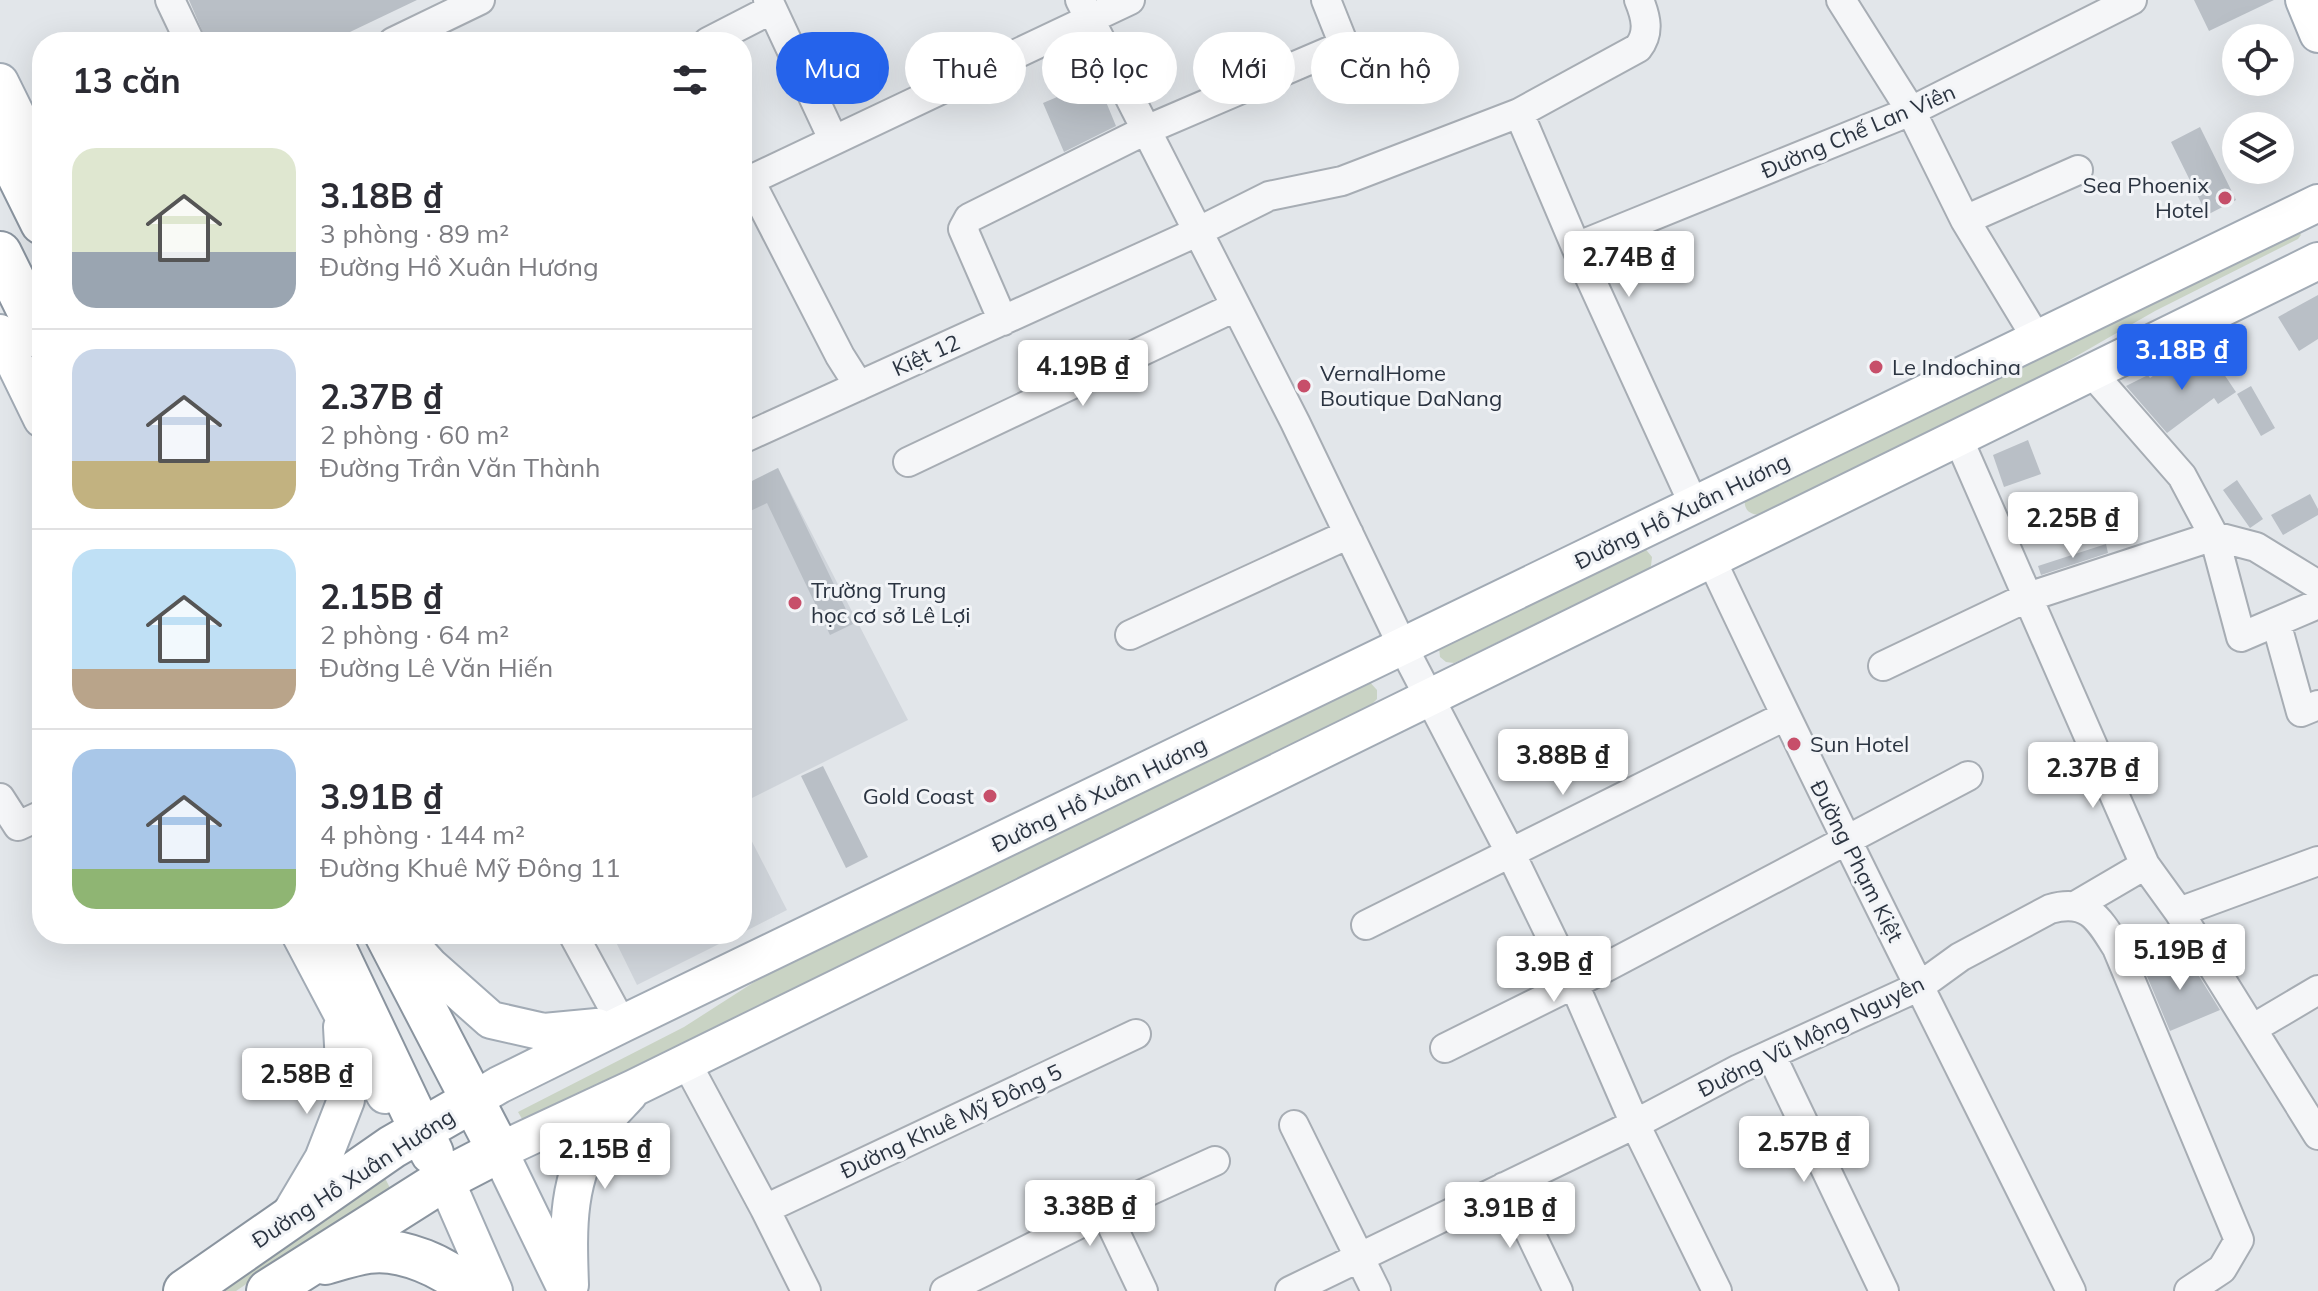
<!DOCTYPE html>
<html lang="vi">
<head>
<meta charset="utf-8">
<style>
	:root { --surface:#fff; --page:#f7f7f7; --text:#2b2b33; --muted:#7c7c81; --line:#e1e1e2; --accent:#2563eb }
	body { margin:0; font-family:Mulish,sans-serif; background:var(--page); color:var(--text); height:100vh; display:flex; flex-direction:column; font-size:30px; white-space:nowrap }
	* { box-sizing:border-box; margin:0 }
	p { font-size:26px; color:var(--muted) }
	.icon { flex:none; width:44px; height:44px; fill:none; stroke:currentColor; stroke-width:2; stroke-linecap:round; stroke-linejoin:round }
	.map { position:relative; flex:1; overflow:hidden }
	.sheet { position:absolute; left:32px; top:32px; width:720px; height:912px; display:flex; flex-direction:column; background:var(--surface); border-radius:32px; box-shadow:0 8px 32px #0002 }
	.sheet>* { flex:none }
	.hud { position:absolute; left:776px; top:32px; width:760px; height:72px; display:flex; gap:16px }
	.controls { position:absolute; left:2222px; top:24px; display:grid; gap:16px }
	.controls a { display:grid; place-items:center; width:72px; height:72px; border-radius:50%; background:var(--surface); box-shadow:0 8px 32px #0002; font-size:40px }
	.price { position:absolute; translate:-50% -68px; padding:0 18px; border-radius:8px; background:#fff; color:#222; font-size:26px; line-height:52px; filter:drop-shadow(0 2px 4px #0008) }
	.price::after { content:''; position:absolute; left:50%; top:48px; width:24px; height:18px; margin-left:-12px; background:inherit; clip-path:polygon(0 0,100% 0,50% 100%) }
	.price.current { background:var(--accent); color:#fff }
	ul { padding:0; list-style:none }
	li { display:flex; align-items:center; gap:24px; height:200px; padding:0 40px }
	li+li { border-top:2px solid var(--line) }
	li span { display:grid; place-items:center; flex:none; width:224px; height:160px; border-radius:24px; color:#555 }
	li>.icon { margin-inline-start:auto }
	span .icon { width:96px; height:96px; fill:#fffc; stroke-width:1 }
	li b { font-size:34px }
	h2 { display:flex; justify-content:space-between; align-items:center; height:96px; padding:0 40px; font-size:34px }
	.pill { padding:0 28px; border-radius:36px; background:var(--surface); box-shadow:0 8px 32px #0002; font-size:28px; line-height:72px }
	.pill.current { background:var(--accent); color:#fff }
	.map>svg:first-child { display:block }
	.built { fill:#d0d5db }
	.green { fill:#c9d3c4 }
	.building { fill:#b9bfc6 }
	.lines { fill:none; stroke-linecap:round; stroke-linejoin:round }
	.minor-casing { stroke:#a7adb4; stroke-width:32 }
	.major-casing { stroke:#a2abb5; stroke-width:40 }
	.highway-casing { stroke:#8a949f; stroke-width:46 }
	.minor { stroke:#f5f6f8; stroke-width:28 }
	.major { stroke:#fff; stroke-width:36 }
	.highway { stroke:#fff; stroke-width:42 }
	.poi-dot { fill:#c74f6a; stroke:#f2f4f7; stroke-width:3 }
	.labels { text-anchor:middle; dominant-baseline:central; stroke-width:6; stroke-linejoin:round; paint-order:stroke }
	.street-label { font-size:22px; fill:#2b3441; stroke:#f2f4f7 }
	.poi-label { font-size:22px; fill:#2b3441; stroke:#f2f4f7; text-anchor:start }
</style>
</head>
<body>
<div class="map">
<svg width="2318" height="1291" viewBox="0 0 2318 1291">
	<rect width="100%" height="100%" fill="#e2e6ea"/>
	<!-- built -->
	<path class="built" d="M778,468l130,252 -166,83v-317z
		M742,822l45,88 -45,23z
		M612,934h127l-102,51z"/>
	<!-- green -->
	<path class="green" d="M2298,229l3,6 -3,4 -143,72 -115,66 -279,138c-11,0 -18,-5 -16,-17z
		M1643,546l9,11 -1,9 -7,6 -190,91 -8,-1 -6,-5 -1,-9z
		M1367,679l10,11v9l-7,7 -845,418 -7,-12 166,-85 89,-57z
		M385,1178l5,10 -154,103h-18z"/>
	<!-- building -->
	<path class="building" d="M189,0h228l-88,42h-122z
		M2194,0h80l-65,31z
		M1097,80l19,46 -52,26 -21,-49z
		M2200,127l36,73 -29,15 -36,-73z
		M2318,295v44l-19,12 -21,-34z
		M2211,355l25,37 -18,12 -4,-6 -47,35 -41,-47 22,-11 2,3 17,-12 9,13z
		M2251,386l24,42 -14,8 -24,-42z
		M2028,440l13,34 -37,13 -11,-32z
		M778,468l75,156 -23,11 -63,-132 -25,12v-29z
		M2237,480l26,39 -13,9 -27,-38z
		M2310,494l8,15v6l-35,20 -12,-20z
		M2106,544l2,9 -67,22 -3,-9z
		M823,766l45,91 -22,11 -45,-92z
		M2184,952l36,58 -50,21 -26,-62z"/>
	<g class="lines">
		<!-- minor casing -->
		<g class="minor-casing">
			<path id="minor" d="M170,0l20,42
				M768,0l65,139
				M1080,0l215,422 108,225 107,205 64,132 61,140 82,167
				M1841,0l70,111 54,109 113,-50
				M393,42l87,-42
				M708,42l64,-33
				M1519,113l57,134 118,258
				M750,181l90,175 19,30
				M742,184l388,-184
				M1965,220l72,119
				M1576,247l335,-136 221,-111
				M1003,321l-40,-92 6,-11 177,-88 198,-85 -18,-45
				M2092,373l90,103 32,60 27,101 77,-33
				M1958,438l187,427 34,47 139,223
				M742,439l455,-207 72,-36 73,-15 177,-68 119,-65c12,-15 8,-31 1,-48
				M908,462l327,-155
				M1711,559c116,246 239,488 360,732
				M2276,622l25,90 17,-7
				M1130,635l219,-101
				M1883,666l145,-69 186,-61 42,11 62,38
				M0,798l18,28 24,-11
				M2075,906l70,-41
				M2179,912l139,-51
				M1366,925l419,-209
				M573,934l49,90
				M2252,1029l66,-39
				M1445,1048l129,-64 394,-208
				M1771,1055l113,236
				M686,1062l79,147 41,82
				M1294,1125l82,166
				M1504,1187l19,31 35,73
				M765,1209l371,-175
				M1105,1211l38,80
				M945,1291l160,-80 110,-50
				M1290,1291l345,-167 104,-55 181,-83 40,-29 90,-48c38,-11 49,10 67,39l122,292 -17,29 -33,22"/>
		</g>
		<!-- major casing -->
		<g class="major-casing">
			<path id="major" d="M2304,0l14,34
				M0,82l42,85
				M0,333l42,86
				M300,934l85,161
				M401,934l29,32 61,54 53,12 53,-5
				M472,1101l27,-16 123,-61 1696,-821
				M445,1179l49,112
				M288,1218l35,-59 23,-59 -4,-73
				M570,1285c-2,-57 -4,-108 30,-158 8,-12 19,-22 29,-33
				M567,1291l-68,-140 135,-63 1684,-827"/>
		</g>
		<!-- highway casing -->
		<g class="highway-casing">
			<path id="highway" d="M0,138l42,85
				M0,253l42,85
				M328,934l104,219
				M325,1263c14,-4 29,-9 43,-11 33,-5 80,15 102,39
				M185,1291l207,-144 80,-46
				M268,1291l177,-112 54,-28 -113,-217"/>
		</g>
		<!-- minor -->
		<use href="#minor" class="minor"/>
		<!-- major -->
		<use href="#major" class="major"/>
		<!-- highway -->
		<use href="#highway" class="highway"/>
	</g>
	<!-- markers -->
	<g class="poi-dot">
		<circle cx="2225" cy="198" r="8"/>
		<circle cx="1876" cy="367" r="8"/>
		<circle cx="1304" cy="386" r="8"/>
		<circle cx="795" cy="603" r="8"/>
		<circle cx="1794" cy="744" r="8"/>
		<circle cx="990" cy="796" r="8"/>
	</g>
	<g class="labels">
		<!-- street labels -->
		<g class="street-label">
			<text transform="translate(1858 131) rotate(-23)">Đường Chế Lan Viên</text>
			<text transform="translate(926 355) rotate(-24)">Kiệt 12</text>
			<text transform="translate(1682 511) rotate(-26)">Đường Hồ Xuân Hương</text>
			<text transform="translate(1099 794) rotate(-26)">Đường Hồ Xuân Hương</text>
			<text transform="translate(1857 861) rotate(63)">Đường Phạm Kiệt</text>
			<text transform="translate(1811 1036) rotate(-26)">Đường Vũ Mộng Nguyên</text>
			<text transform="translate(951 1121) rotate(-25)">Đường Khuê Mỹ Đông 5</text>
			<text transform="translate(353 1178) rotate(-33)">Đường Hồ Xuân Hương</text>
		</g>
		<!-- poi labels -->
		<g class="poi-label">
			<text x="2209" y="185" text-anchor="end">Sea Phoenix<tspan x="2209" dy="25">Hotel</tspan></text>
			<text x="1892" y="367">Le Indochina</text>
			<text x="1320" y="373">VernalHome<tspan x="1320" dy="25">Boutique DaNang</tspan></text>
			<text x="811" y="590">Trường Trung<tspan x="811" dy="25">học cơ sở Lê Lợi</tspan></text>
			<text x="1810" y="744">Sun Hotel</text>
			<text x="974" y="796" text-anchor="end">Gold Coast</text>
		</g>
	</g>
</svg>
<div class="controls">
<a><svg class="icon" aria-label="locate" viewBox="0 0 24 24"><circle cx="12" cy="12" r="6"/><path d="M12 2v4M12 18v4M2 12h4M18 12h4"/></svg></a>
<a><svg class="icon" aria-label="layers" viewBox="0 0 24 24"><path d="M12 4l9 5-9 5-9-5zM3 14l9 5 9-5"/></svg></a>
</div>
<b class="price" style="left:1629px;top:299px">2.74B ₫</b>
<b class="price current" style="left:2182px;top:392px">3.18B ₫</b>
<b class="price" style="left:1083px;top:408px">4.19B ₫</b>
<b class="price" style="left:2073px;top:560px">2.25B ₫</b>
<b class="price" style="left:1563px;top:797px">3.88B ₫</b>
<b class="price" style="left:2093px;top:810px">2.37B ₫</b>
<b class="price" style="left:2180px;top:992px">5.19B ₫</b>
<b class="price" style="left:1554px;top:1004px">3.9B ₫</b>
<b class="price" style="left:307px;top:1116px">2.58B ₫</b>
<b class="price" style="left:1804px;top:1184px">2.57B ₫</b>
<b class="price" style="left:605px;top:1191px">2.15B ₫</b>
<b class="price" style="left:1090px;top:1248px">3.38B ₫</b>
<b class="price" style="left:1510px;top:1250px">3.91B ₫</b>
<div class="hud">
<a class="pill current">Mua</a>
<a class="pill">Thuê</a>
<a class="pill">Bộ lọc</a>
<a class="pill">Mới</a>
<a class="pill">Căn hộ</a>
</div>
<section class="sheet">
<h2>13 căn<svg class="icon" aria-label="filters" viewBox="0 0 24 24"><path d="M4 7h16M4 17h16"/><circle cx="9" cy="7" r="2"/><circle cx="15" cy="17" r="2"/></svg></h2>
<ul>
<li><span style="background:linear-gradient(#dfe7d0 65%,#9aa5b1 0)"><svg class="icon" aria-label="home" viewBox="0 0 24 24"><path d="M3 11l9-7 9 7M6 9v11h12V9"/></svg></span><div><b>3.18B ₫</b><p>3 phòng · 89 m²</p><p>Đường Hồ Xuân Hương</p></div></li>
<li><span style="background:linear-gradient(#c9d6e8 70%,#c2b280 0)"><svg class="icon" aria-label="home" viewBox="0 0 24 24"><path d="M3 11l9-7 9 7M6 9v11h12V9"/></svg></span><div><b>2.37B ₫</b><p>2 phòng · 60 m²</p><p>Đường Trần Văn Thành</p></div></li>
<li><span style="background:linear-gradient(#bfe0f5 75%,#b9a48a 0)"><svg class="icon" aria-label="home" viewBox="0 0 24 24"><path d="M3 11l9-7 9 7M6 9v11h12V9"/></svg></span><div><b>2.15B ₫</b><p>2 phòng · 64 m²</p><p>Đường Lê Văn Hiến</p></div></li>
<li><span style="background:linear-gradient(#a9c7e8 75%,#8fb573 0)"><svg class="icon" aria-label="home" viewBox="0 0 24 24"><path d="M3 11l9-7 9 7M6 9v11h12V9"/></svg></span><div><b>3.91B ₫</b><p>4 phòng · 144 m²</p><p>Đường Khuê Mỹ Đông 11</p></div></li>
</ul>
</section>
</div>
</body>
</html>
